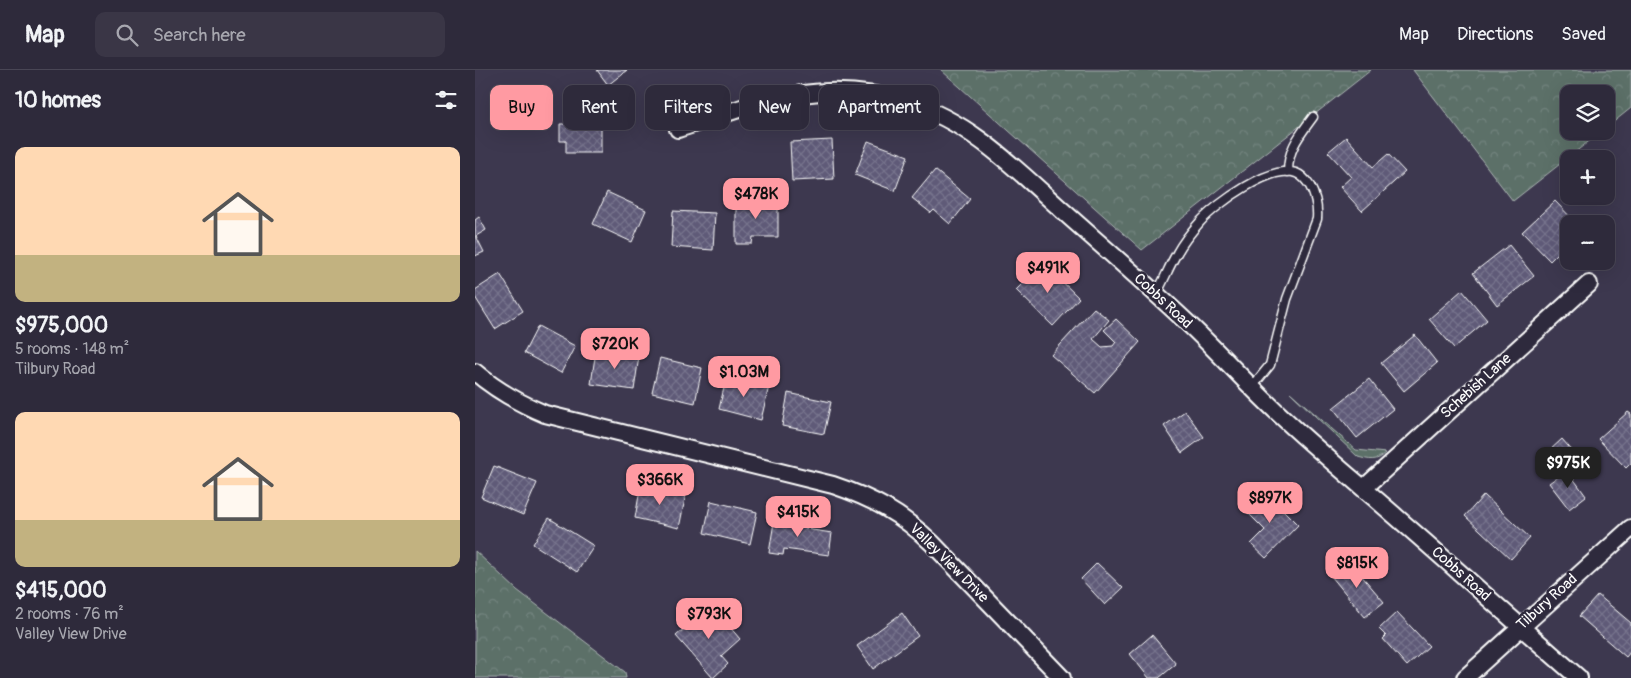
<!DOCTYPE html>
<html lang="en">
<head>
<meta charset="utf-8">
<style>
	:root { --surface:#2e2a3b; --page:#3a3646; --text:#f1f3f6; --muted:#a7a7af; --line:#494655; --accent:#ff9aa2 }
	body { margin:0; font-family:Pangolin,sans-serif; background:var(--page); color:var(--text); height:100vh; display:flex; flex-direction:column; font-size:19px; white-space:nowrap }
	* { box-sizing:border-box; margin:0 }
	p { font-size:16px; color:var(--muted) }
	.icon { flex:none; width:28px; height:28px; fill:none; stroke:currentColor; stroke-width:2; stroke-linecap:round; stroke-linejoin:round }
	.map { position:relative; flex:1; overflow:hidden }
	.sheet { display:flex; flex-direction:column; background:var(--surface); width:475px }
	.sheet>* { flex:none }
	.top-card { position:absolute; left:15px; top:15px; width:475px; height:45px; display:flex; gap:10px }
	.tools { position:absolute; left:1085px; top:15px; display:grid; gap:10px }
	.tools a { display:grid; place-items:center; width:55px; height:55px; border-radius:10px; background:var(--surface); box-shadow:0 5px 20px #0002,0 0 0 1px var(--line); font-size:25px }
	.price { position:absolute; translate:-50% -42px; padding:0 11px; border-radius:10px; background:var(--accent); color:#111; font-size:16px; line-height:32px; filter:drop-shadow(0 1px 2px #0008) }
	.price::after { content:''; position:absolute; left:50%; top:30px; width:15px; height:11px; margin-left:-8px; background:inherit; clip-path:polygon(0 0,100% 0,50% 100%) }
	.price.on { background:#222; color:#fff }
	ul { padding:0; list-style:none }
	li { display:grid; align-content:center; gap:10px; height:265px; padding:0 15px }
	li span { display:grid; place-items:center; height:155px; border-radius:10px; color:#555 }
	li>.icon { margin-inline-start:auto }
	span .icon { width:90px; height:90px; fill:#fffc; stroke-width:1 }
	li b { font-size:21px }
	h2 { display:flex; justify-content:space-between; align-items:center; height:60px; padding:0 15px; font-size:21px }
	.tag { padding:0 18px; border-radius:10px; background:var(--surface); box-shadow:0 5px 20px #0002,0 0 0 1px var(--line); font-size:18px; line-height:45px }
	.tag.on { background:var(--accent); color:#111 }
	header { display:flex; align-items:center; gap:30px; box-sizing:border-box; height:70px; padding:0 25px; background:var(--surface); border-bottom:1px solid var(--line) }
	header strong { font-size:24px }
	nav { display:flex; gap:28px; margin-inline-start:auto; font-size:18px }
	.search { width:350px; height:45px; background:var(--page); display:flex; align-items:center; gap:12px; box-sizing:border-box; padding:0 18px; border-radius:10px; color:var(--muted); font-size:19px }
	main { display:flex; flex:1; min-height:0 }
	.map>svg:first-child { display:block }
	.forest { fill:url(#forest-crowns); stroke:#adb7b4 }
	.building { fill:url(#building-cross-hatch); stroke:#fff }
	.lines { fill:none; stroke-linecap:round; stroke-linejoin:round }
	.service-casing { stroke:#fff; stroke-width:11 }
	.minor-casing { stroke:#fff; stroke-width:20 }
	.service { stroke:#2f2a3d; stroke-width:8 }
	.minor { stroke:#2f2a3d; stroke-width:16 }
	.labels { text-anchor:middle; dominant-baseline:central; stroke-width:5; stroke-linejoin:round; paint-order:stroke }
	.street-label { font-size:15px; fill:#fff; stroke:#2f2a3d }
</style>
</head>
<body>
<header>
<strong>Map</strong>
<div class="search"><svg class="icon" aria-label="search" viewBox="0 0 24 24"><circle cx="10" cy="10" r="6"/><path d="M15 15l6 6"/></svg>Search here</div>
<nav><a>Map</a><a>Directions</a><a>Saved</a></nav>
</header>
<main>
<section class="sheet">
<h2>10 homes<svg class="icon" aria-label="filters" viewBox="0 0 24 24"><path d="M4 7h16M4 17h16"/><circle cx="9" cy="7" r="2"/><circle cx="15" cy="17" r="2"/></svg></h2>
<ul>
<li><span style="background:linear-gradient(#ffd9b3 70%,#c2b280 0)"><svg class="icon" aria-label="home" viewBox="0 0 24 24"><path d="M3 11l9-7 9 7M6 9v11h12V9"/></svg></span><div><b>$975,000</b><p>5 rooms · 148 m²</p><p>Tilbury Road</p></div></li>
<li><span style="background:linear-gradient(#ffd9b3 70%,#c2b280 0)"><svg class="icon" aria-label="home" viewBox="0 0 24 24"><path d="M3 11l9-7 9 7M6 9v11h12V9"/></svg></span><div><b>$415,000</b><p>2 rooms · 76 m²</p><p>Valley View Drive</p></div></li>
</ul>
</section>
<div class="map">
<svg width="1156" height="608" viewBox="0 0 1156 608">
	<defs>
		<pattern id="forest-crowns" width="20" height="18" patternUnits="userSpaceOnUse" patternTransform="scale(1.25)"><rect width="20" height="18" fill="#5b6f68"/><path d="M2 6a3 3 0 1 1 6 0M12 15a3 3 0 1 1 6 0" fill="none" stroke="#74857f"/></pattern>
		<pattern id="building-cross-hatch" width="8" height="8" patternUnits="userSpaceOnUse" patternTransform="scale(1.25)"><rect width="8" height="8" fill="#5e5a78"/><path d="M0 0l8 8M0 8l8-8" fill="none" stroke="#76738c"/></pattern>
	</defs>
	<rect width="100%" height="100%" fill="#3d384f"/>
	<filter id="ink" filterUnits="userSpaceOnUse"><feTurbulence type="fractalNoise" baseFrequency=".02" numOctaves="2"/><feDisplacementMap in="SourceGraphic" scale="10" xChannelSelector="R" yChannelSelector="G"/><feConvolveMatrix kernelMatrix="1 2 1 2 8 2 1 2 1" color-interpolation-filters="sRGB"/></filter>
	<g filter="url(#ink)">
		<!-- forest -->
		<path class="forest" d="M466,0h430l-229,180z
			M938,0h218v38l-25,20v-34h-37v37h33l-89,70z
			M815,322l66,58 30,3c-9,9 -17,7 -28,4z
			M0,481l42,39 108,82 1,6h-151z"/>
		<!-- building -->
		<path class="building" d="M122,0h30l-19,15z
			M126,35v48h-35v-12h-6v-17h8l-1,-18z
			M871,67l27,30 15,-13 17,18 -43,39 -22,-24 11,-10 -23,-25z
			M357,70l2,39 -42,2 -2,-39z
			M393,71l40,15 -13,35 -40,-16z
			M460,100l35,29 -20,25 -16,-14 -3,3 -19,-15z
			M132,122l39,18 -14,32 -39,-18z
			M261,130h42v37h-25l-1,7h-16z
			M1080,131l22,23h-8v18l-19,19 -28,-29z
			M198,141l42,2 -2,37 -42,-3z
			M4,147l7,13 -10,6 8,16 -9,4v-36z
			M1034,175l25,31 -37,29 -24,-32z
			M568,193l36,35 -26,28 -37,-36z
			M25,204l23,37 -28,18 -20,-32v-7z
			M987,220l25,30 -33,28 -25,-29z
			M619,238l15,12 -16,19 9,8 11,-1 3,-4 -12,-12 12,-11 24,23 -45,51 -44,-38z
			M63,256l37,20 -14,27 -37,-20z
			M940,265l22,28 -33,28 -23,-28z
			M121,280l43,6 -5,34 -43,-6z
			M185,288l42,10 -7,35 -43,-10z
			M252,305l42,11 -8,34 -42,-11z
			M894,309l24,30 -36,29 -24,-30z
			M313,323l43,9 -7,32 -42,-8z
			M710,341l19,26 -22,16 -18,-27z
			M1153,342l3,2v49l-5,5 -28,-29z
			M1087,369l13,15 -13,11 -13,-14z
			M19,396l43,17 -14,32 -42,-18z
			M1092,400l19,26 -17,13 -20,-26z
			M166,414l45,10 -7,34 -44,-10z
			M790,422l33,33 -32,33 -15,-14 14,-14 -19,-19z
			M1009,425l46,43 -19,21 -46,-43z
			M236,431l46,11 -7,32 -46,-11z
			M300,446l32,5 -1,8 26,4 -3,22 -45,-6 -1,6 -14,-2z
			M74,448l45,28 -17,26 -44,-28z
			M874,491l35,41 -19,15 -34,-41z
			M622,493l26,25 -18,17 -24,-26z
			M1123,525l33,28v28l-5,6 -47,-41z
			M236,535l29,34 -19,17 7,8 -15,14 -37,-42z
			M922,542l32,34 -22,20 -24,-27 3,-3 -7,-7z
			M427,543l16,23 -45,33 -16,-23z
			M677,565l24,29 -17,14h-10l-19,-24z"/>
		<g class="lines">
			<!-- service casing -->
			<g class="service-casing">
				<path id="service" d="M813,102c0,-24 12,-37 25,-55
					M681,224c8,-13 13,-28 21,-41 6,-11 14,-21 23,-31 16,-18 71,-58 96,-49 6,2 10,7 14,13 6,11 8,20 7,33l-30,80 -17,66 -18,22"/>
			</g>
			<!-- minor casing -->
			<g class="minor-casing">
				<path id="minor" d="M203,59c82,-27 143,-53 230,-26 62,18 109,67 156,109 44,39 88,77 130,117 29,28 55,57 84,84 40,38 82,72 123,108 60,52 118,105 178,157
					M0,302c21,18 44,31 70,42l288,71c39,13 69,29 99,58l130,135
					M889,418l225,-204
					M990,608l166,-150"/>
			</g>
			<!-- service -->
			<use href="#service" class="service"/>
			<!-- minor -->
			<use href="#minor" class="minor"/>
		</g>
	</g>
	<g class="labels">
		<!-- street labels -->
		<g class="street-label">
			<text transform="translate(688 231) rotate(43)">Cobbs Road</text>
			<text transform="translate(1001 316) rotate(-42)">Schebish Lane</text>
			<text transform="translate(474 493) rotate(45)">Valley View Drive</text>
			<text transform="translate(986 504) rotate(42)">Cobbs Road</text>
			<text transform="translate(1072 532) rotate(-42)">Tilbury Road</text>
		</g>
	</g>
</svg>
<div class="tools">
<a><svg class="icon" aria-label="layers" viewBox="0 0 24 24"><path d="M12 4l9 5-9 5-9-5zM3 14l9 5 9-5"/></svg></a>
<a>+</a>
<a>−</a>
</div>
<b class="price" style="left:281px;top:150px">$478K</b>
<b class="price" style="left:573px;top:224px">$491K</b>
<b class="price" style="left:140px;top:300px">$720K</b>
<b class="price" style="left:269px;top:328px">$1.03M</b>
<b class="price on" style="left:1093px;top:419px">$975K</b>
<b class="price" style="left:185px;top:436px">$366K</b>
<b class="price" style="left:795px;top:454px">$897K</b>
<b class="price" style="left:323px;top:468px">$415K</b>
<b class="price" style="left:882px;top:519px">$815K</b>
<b class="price" style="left:234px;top:570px">$793K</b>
<div class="top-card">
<a class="tag on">Buy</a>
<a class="tag">Rent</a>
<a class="tag">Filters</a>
<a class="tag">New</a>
<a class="tag">Apartment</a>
</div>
</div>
</main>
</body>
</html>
